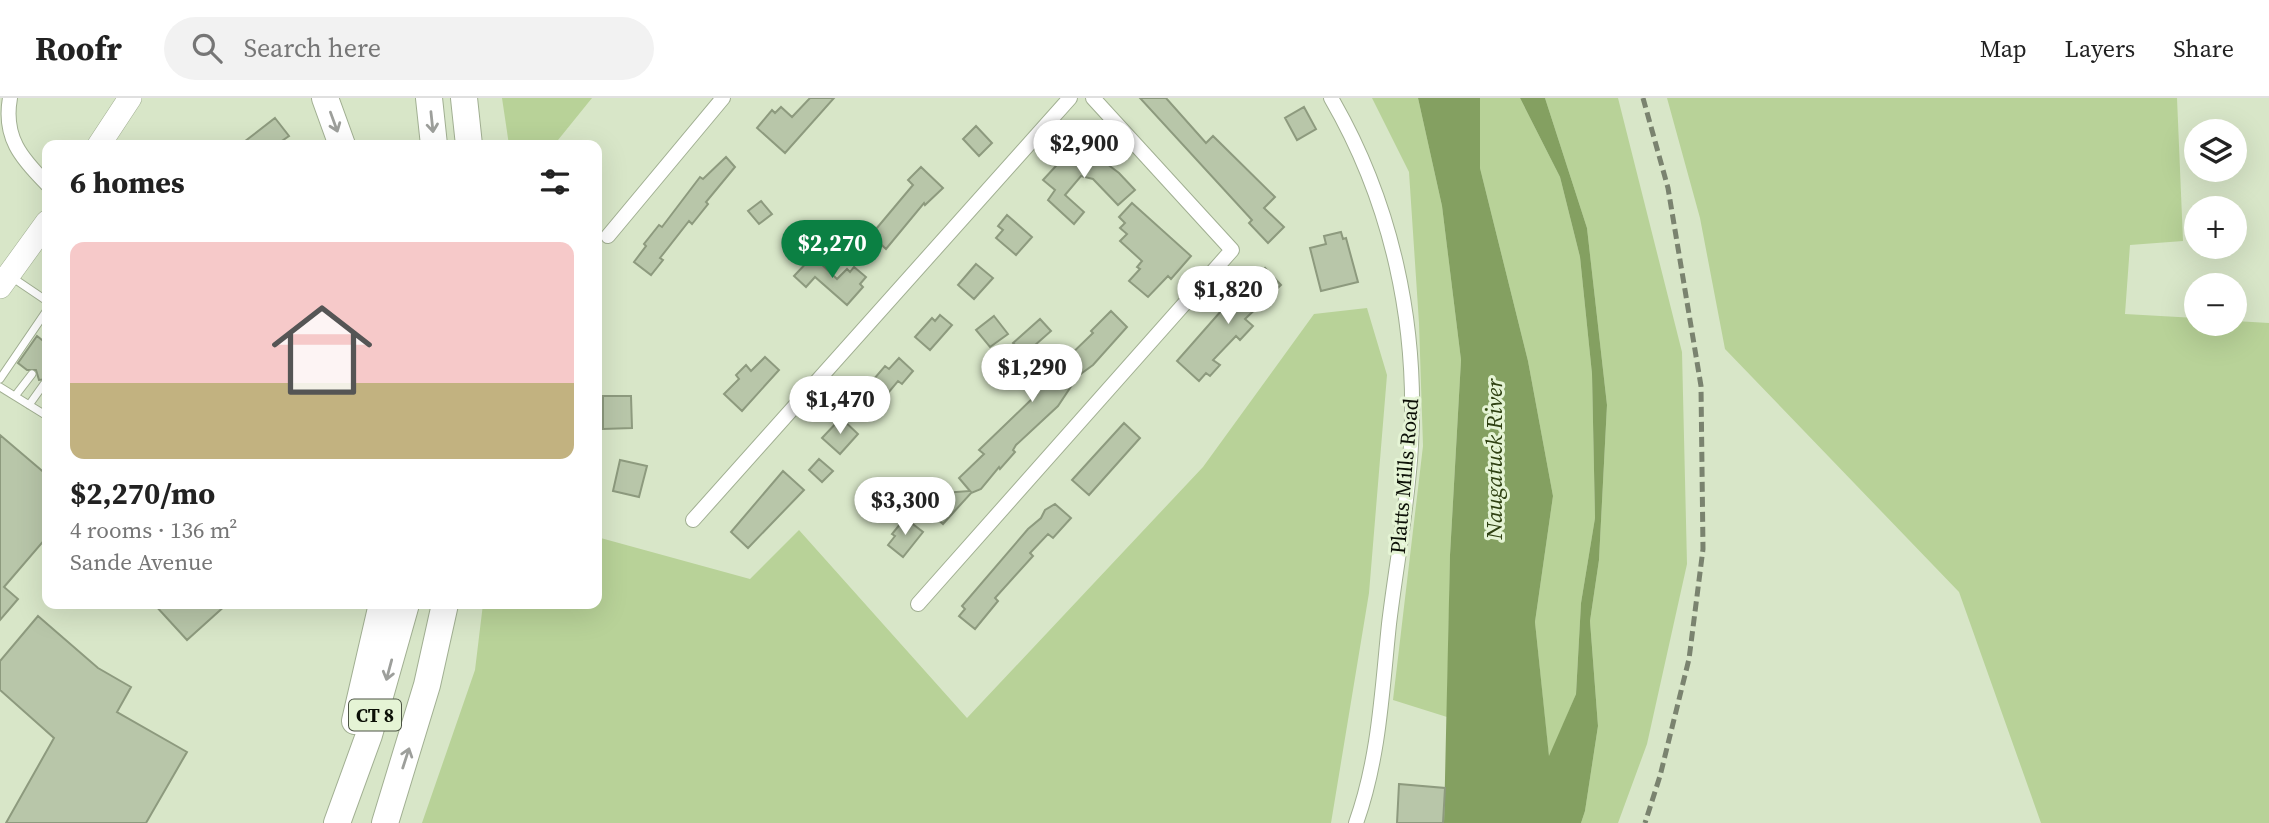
<!DOCTYPE html>
<html lang="en">
<head>
<meta charset="utf-8">
<style>
	:root { --surface:#fff; --page:#f2f2f2; --text:#222; --muted:#767676; --line:#e0e0e0; --accent:#0b8043 }
	body { margin:0; font-family:"Source Serif 4",serif; background:var(--page); color:var(--text); height:100vh; display:flex; flex-direction:column; font-size:26px; white-space:nowrap }
	* { box-sizing:border-box; margin:0 }
	p { font-size:23px; color:var(--muted) }
	.icon { flex:none; width:38px; height:38px; fill:none; stroke:currentColor; stroke-width:2; stroke-linecap:round; stroke-linejoin:round }
	.map { position:relative; flex:1; overflow:hidden }
	.panel { position:absolute; left:42px; top:42px; width:560px; height:469px; display:flex; flex-direction:column; background:var(--surface); border-radius:14px; box-shadow:0 7px 28px #0002 }
	.panel>* { flex:none }
	.controls { position:absolute; left:2184px; top:21px; display:grid; gap:14px }
	.controls a { display:grid; place-items:center; width:63px; height:63px; border-radius:50%; background:var(--surface); box-shadow:0 7px 28px #0002; font-size:35px }
	.price { position:absolute; translate:-50% -60px; padding:0 16px; border-radius:24px; background:#fff; color:#222; font-size:23px; line-height:46px; filter:drop-shadow(0 2px 4px #0008) }
	.price::after { content:''; position:absolute; left:50%; top:42px; width:21px; height:16px; margin-left:-10px; background:inherit; clip-path:polygon(0 0,100% 0,50% 100%) }
	.price.current { background:var(--accent); color:#fff }
	ul { padding:0; list-style:none }
	li { display:grid; align-content:center; gap:14px; height:371px; padding:0 28px }
	li span { display:grid; place-items:center; height:217px; border-radius:14px; color:#555 }
	li>.icon { margin-inline-start:auto }
	span .icon { width:126px; height:126px; fill:#fffc; stroke-width:1 }
	li b { font-size:30px }
	h2 { display:flex; justify-content:space-between; align-items:center; height:84px; padding:0 28px; font-size:30px }
	header { display:flex; align-items:center; gap:42px; box-sizing:border-box; height:98px; padding:0 35px; background:var(--surface); border-bottom:2px solid var(--line) }
	header strong { font-size:33px }
	nav { display:flex; gap:38px; margin-inline-start:auto; font-size:24px }
	.search { width:490px; height:63px; background:var(--page); display:flex; align-items:center; gap:18px; box-sizing:border-box; padding:0 24px; border-radius:38px; color:var(--muted); font-size:26px }
	.map>svg:first-child { display:block }
	.green { fill:#b8d298 }
	.water { fill:#84a061 }
	.building { fill:#b8c6a9; stroke:#8d9a7e; stroke-width:2 }
	.lines { fill:none; stroke-linecap:round; stroke-linejoin:round }
	.lane-casing { stroke:#a1af92; stroke-width:9 }
	.street-casing { stroke:#a1af92; stroke-width:16 }
	.primary-casing { stroke:#a1af92; stroke-width:24 }
	.highway-casing { stroke:#a1af92; stroke-width:28 }
	.lane { stroke:#fff; stroke-width:7 }
	.street { stroke:#fff; stroke-width:14 }
	.primary { stroke:#fff; stroke-width:23 }
	.highway { stroke:#fff; stroke-width:26 }
	.rail { stroke:#7a836f; stroke-width:5; stroke-dasharray:10 5; stroke-linecap:butt }
	.oneway { stroke:#9d9f9b }
	.labels { text-anchor:middle; dominant-baseline:central; stroke-width:6; stroke-linejoin:round; paint-order:stroke }
	.shield { fill:#e5f4d5; stroke:#4c5444; stroke-width:2 }
	.shield-label { font-size:19px; font-weight:bold; fill:#0b0f06 }
	.street-label { font-size:21px; fill:#0b0f06; stroke:#e5f4d5 }
	.water-label { font-size:23px; font-style:italic; fill:#2e4011; stroke:#e5f4d5 }
</style>
</head>
<body>
<header>
<strong>Roofr</strong>
<div class="search"><svg class="icon" aria-label="search" viewBox="0 0 24 24"><circle cx="10" cy="10" r="6"/><path d="M15 15l6 6"/></svg>Search here</div>
<nav><a>Map</a><a>Layers</a><a>Share</a></nav>
</header>
<div class="map">
<svg width="2269" height="725" viewBox="0 0 2269 725">
	<rect width="100%" height="100%" fill="#d8e6c8"/>
	<!-- green -->
	<path class="green" d="M502,0h90l-38,47h-45z
		M1372,0h46l24,108 19,154 -11,195 -3,162 -54,-17 30,-254 -4,-123 -10,-151z
		M1480,0h40l40,79 20,80 12,117 3,144 -14,85 -5,91 -27,64 -14,-136 18,-126 -25,-135 -48,-193z
		M1545,0h73l64,254 5,212 -40,180 -29,79h-37l4,-12 13,-85 -8,-105 9,-61 8,-155 -20,-177z
		M1667,0h510l6,143 -53,4 -5,69 71,4v6h39v-3l34,2v500h-228l-82,-231 -234,-243 -25,-131z
		M1367,210l20,67 -18,218 -38,230h-909l53,-153 8,-66h114v-67l153,42 49,-49 168,188 236,-251 111,-153z"/>
	<!-- water -->
	<path class="water" d="M1418,0h62v70l48,193 25,135 -18,126 14,134 27,-62 5,-91 14,-85 -3,-144 -12,-117 -20,-80 -40,-79h25l42,130 20,177 -8,155 -9,61 8,105 -13,85 -4,12h-137l6,-268 11,-195 -19,-154z"/>
	<!-- building -->
	<path class="building" d="M810,0h24l-49,55 -28,-25 15,-18 3,3 6,-6 11,10z
		M1140,0h26l40,45 7,-7 62,61 -11,11 20,19 -16,16 -19,-20 3,-3z
		M1304,9l12,22 -19,11 -12,-22z
		M275,20l14,18 -13,9h-36z
		M976,28l16,17 -13,13 -16,-17z
		M1078,44l41,31 16,17 -17,15 -25,-26 -12,-3 -16,19 19,17 -10,12 -26,-24 7,-10 -12,-10z
		M726,59l9,10 -29,35 2,2 -16,20 -3,-3 -29,37 3,2 -12,15 -17,-13 12,-16 -2,-2 15,-19 3,2 38,-50 3,2z
		M921,69l22,21 -18,17 -1,-2 -38,46 -15,-14 42,-50 -5,-5z
		M761,103l11,13 -13,10 -11,-13z
		M1132,105l59,53 -20,23 -3,-3 -20,21 -19,-16 11,-12 -3,-2 5,-6 -22,-20 7,-7 -7,-6 5,-5 -6,-6z
		M1007,117l25,22 -16,18 -20,-17 7,-8 -5,-4z
		M1341,134l2,7 3,-1 12,44 -37,9 -11,-43 16,-4 -2,-8z
		M813,158l24,23 10,-10 3,3 4,-5 12,10 -6,7 3,3 -16,18 -32,-28 -9,10 -12,-11z
		M976,166l17,14 -19,21 -16,-14z
		M1265,170l16,17 -36,34 8,7 -13,14 -4,-4 -23,24 7,5 -10,11 -4,-3 -7,8 -22,-20 59,-67z
		M1111,213l16,16 -34,38 -15,11 -20,30 -42,39 -3,5 2,2 -15,17 -1,-2 -18,22 -10,4 -28,31 -16,-14 16,-17 27,-2 -11,-13 25,-24 -5,-4 58,-56 -7,-6 12,-12 -21,-18 4,-4 -12,-11 27,-24 11,12 -17,15 24,21 35,-34 -2,-2z
		M940,217l12,10 -22,25 -15,-13 17,-19 3,3z
		M994,218l14,18 -18,13 -14,-17z
		M37,238l10,8v35l-8,1 -3,-10h-9l-9,-7z
		M765,259l14,13 -37,41 -18,-17 15,-15 -3,-4 10,-10 5,6z
		M899,260l14,13 -11,13 -4,-3 -15,18 -15,-13 17,-20 4,3z
		M603,298h28l1,32 -29,1z
		M841,320l17,16 -18,20 -18,-16z
		M1124,325l16,15 -51,57 -17,-15z
		M0,337l47,40v62l-43,50 14,12 -18,21z
		M819,361l14,12 -11,11 -13,-12z
		M620,362l27,6 -8,31 -26,-6z
		M783,373l21,19 -56,58 -17,-16z
		M887,383l14,12 -10,13 -15,-12z
		M1055,406l16,14 -18,20 -5,-4 -18,19 3,3 -38,42 3,3 -23,28 -16,-13 6,-7 -3,-3 66,-77 13,-11 4,-8z
		M905,420l18,14 -20,25 -15,-12 7,-9 -3,-2z
		M154,506h73l-40,36z
		M38,518l60,52 33,19 -14,25 70,40 -41,71h-140l48,-85 -54,-48v-29z
		M1399,686l46,4 -2,35h-46z"/>
	<g class="lines">
		<!-- lane casing -->
		<g class="lane-casing">
			<path id="lane" d="M13,180l34,23
				M0,281l47,-69
				M0,289l47,29
				M15,298l17,-22
				M29,307l15,-21"/>
		</g>
		<!-- street casing -->
		<g class="street-casing">
			<path id="street" d="M10,0c-7,39 11,60 37,86
				M1331,0c61,105 87,226 80,347 -3,60 -15,120 -22,179 -7,67 -10,135 -33,199
				M608,138l115,-138
				M693,422l377,-422
				M918,506l314,-354 -139,-152"/>
		</g>
		<!-- primary casing -->
		<g class="primary-casing">
			<path id="primary" d="M99,47l31,-47
				M0,189l47,-65"/>
		</g>
		<!-- highway casing -->
		<g class="highway-casing">
			<path id="highway" d="M325,0l17,47
				M429,0l5,47
				M464,0l5,47
				M355,623l27,-117
				M337,725l32,-88 37,-131
				M385,725l42,-138 18,-81"/>
		</g>
		<!-- lane -->
		<use href="#lane" class="lane"/>
		<!-- street -->
		<use href="#street" class="street"/>
		<!-- primary -->
		<use href="#primary" class="primary"/>
		<!-- highway -->
		<use href="#highway" class="highway"/>
		<!-- rail -->
		<path class="rail" d="M1643,0l25,90 33,198 2,163 -14,110 -29,117 -15,47"/>
	</g>
	<!-- one-way arrows -->
	<defs><path id="oneway-shaft" d="M-6 0H5M1.5-3L5.5 0L1.5 3" fill="none" stroke-width="1.6" stroke-linecap="round" stroke-linejoin="round" transform="scale(1.75)"/></defs>
	<g class="oneway">
		<use href="#oneway-shaft" transform="translate(334 24) rotate(70)"/>
		<use href="#oneway-shaft" transform="translate(432 24) rotate(84)"/>
		<use href="#oneway-shaft" transform="translate(389 572) rotate(105)"/>
		<use href="#oneway-shaft" transform="translate(406 660) rotate(-72)"/>
	</g>
	<g class="labels">
		<!-- shield labels -->
		<rect class="shield" x="349" y="601.5" width="52" height="31" rx="5"/>
		<g class="shield-label">
			<text x="375" y="617">CT 8</text>
		</g>
		<!-- street labels -->
		<g class="street-label">
			<text transform="translate(1404 378) rotate(-85)">Platts Mills Road</text>
		</g>
		<!-- water labels -->
		<g class="water-label">
			<text transform="translate(1494 361) rotate(-90)">Naugatuck River</text>
		</g>
	</g>
</svg>
<div class="controls">
<a><svg class="icon" aria-label="layers" viewBox="0 0 24 24"><path d="M12 4l9 5-9 5-9-5zM3 14l9 5 9-5"/></svg></a>
<a>+</a>
<a>−</a>
</div>
<b class="price" style="left:1084px;top:82px">$2,900</b>
<b class="price current" style="left:832px;top:182px">$2,270</b>
<b class="price" style="left:1228px;top:228px">$1,820</b>
<b class="price" style="left:1032px;top:306px">$1,290</b>
<b class="price" style="left:840px;top:338px">$1,470</b>
<b class="price" style="left:905px;top:439px">$3,300</b>
<section class="panel">
<h2>6 homes<svg class="icon" aria-label="filters" viewBox="0 0 24 24"><path d="M4 7h16M4 17h16"/><circle cx="9" cy="7" r="2"/><circle cx="15" cy="17" r="2"/></svg></h2>
<ul>
<li><span style="background:linear-gradient(#f6c9c9 65%,#c2b280 0)"><svg class="icon" aria-label="home" viewBox="0 0 24 24"><path d="M3 11l9-7 9 7M6 9v11h12V9"/></svg></span><div><b>$2,270/mo</b><p>4 rooms · 136 m²</p><p>Sande Avenue</p></div></li>
</ul>
</section>
</div>
</body>
</html>
